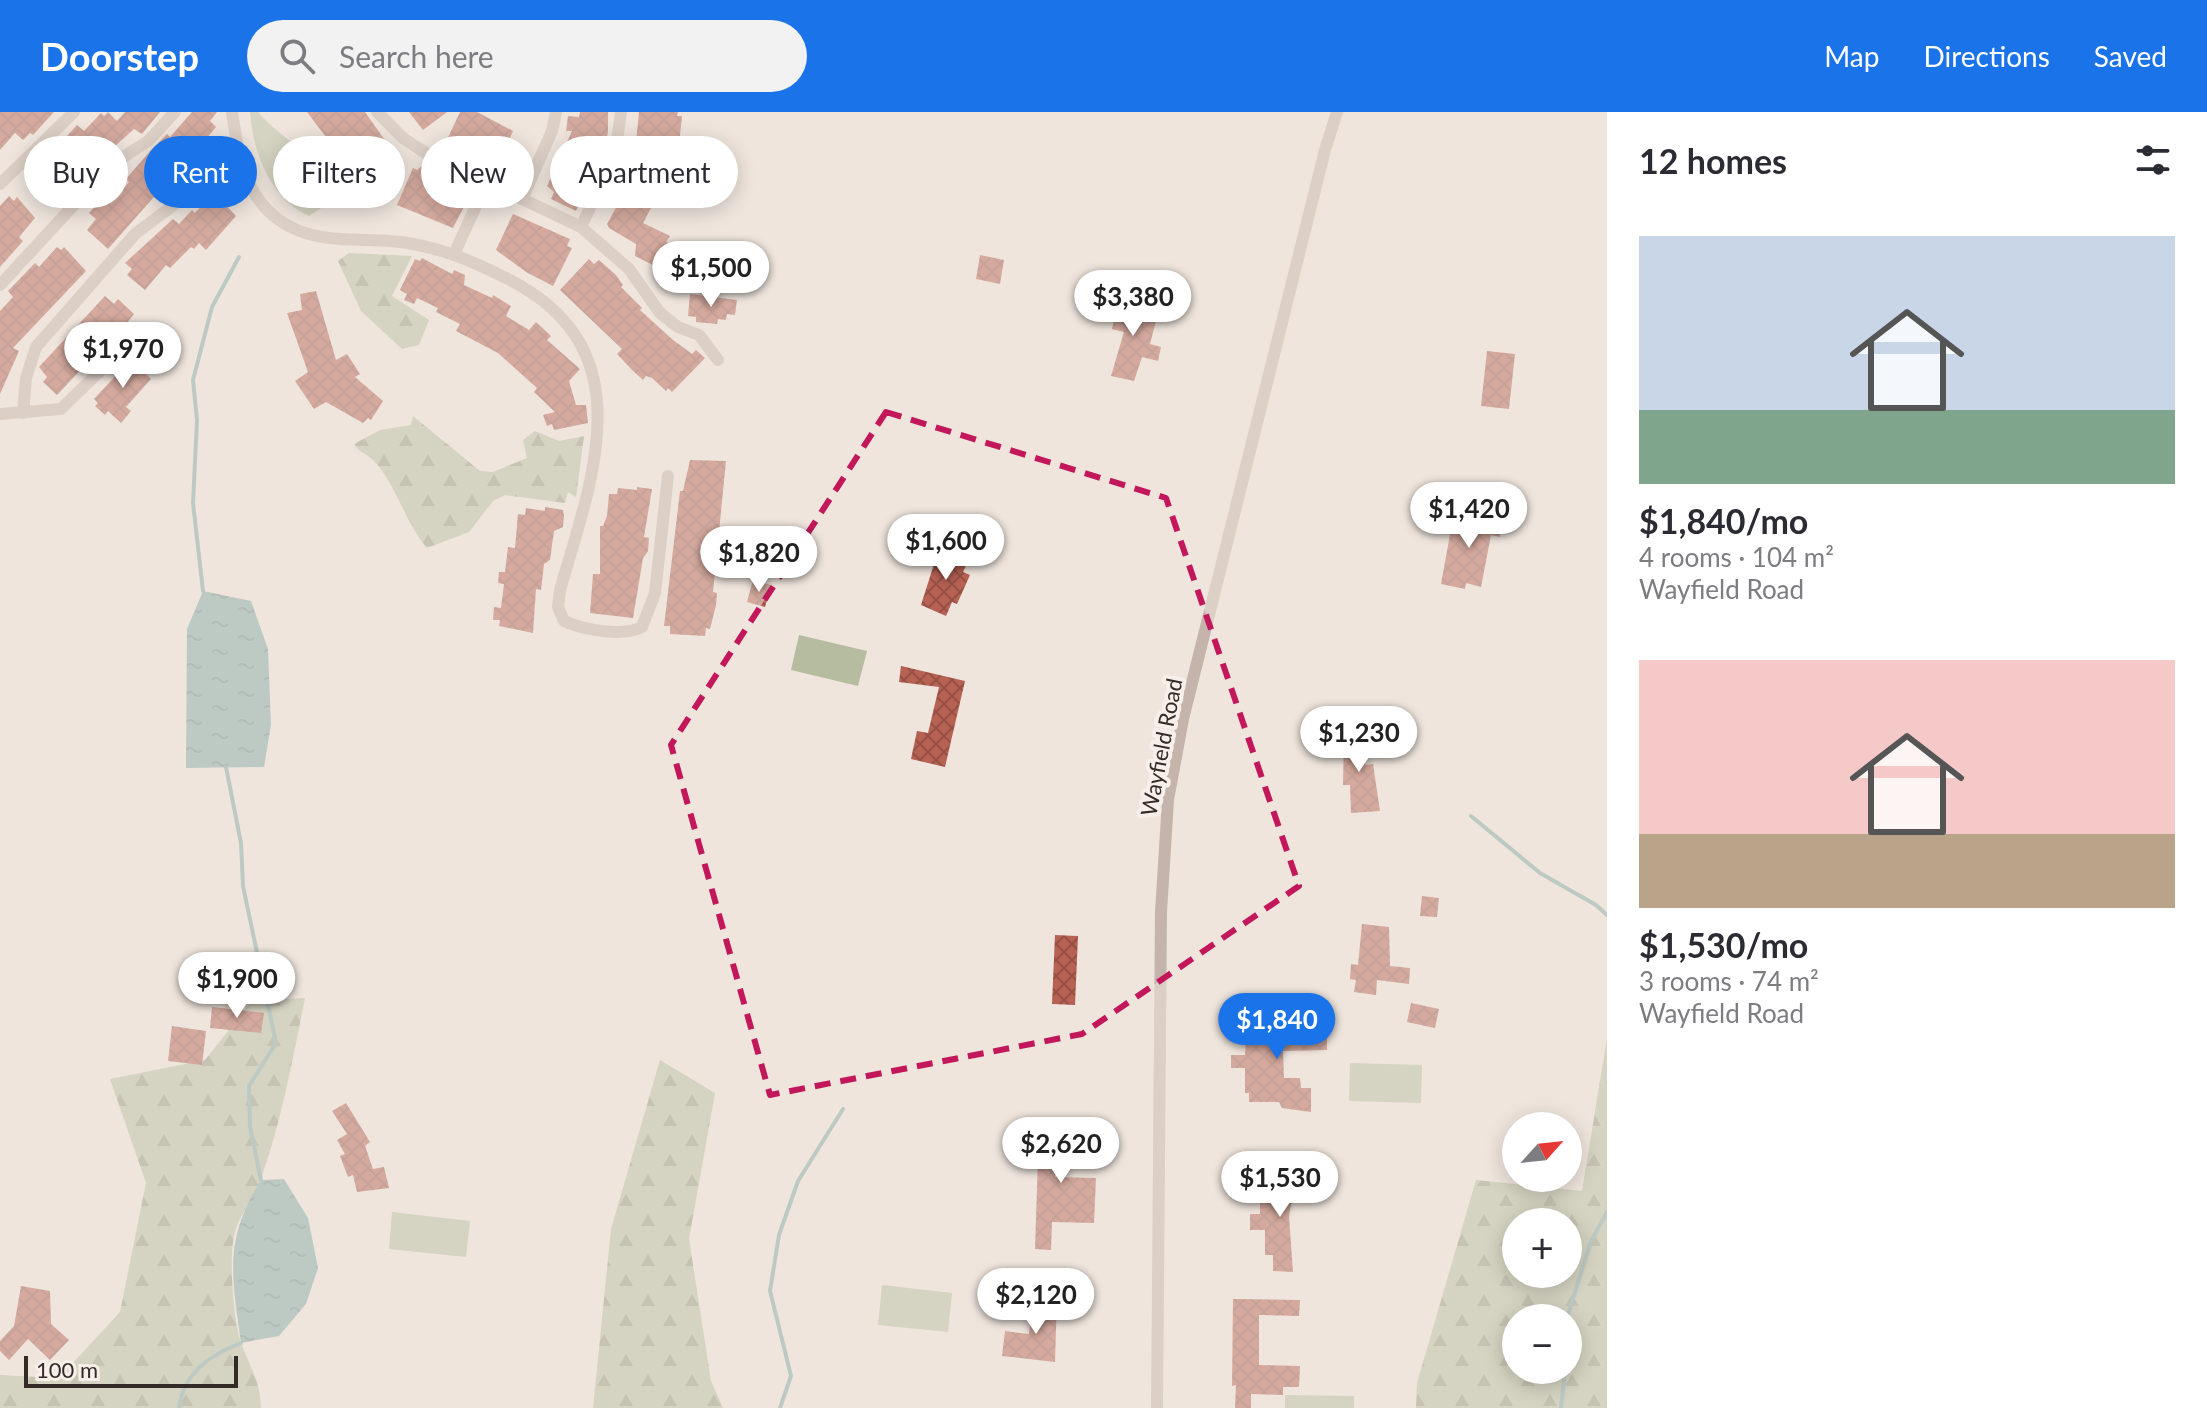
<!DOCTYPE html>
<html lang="en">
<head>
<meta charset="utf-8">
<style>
	:root { --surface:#fff; --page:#f2f2f3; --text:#2b2b33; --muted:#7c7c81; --accent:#1a73e8 }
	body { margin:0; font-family:Lato,sans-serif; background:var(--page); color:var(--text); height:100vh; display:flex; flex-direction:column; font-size:30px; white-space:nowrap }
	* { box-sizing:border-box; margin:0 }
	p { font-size:26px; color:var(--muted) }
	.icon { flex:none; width:44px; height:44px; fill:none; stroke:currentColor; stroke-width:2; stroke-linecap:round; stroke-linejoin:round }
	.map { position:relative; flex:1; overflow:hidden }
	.sheet { display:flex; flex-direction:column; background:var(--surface); width:600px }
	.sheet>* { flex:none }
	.guide { position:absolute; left:24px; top:24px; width:760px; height:72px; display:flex; gap:16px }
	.needle { width:52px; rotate:63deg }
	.buttons { position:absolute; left:1502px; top:1000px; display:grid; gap:16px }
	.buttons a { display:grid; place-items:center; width:80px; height:80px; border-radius:50%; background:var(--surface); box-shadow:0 4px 20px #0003; font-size:40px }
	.scale { position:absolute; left:24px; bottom:20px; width:214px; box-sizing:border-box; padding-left:8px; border:4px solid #342b29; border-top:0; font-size:22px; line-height:28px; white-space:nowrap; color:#342b29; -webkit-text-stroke:6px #f7efe9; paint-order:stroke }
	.price { position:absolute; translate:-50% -68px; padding:0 18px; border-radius:28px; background:#fff; color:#222; font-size:26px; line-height:52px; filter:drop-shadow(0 2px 4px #0008) }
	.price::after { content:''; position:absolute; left:50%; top:48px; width:24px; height:18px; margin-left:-12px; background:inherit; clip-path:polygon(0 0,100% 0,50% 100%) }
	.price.active { background:var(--accent); color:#fff }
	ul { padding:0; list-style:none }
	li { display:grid; align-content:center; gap:16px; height:424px; padding:0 32px }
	li span { display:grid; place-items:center; height:248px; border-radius:0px; color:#555 }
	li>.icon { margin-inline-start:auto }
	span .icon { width:144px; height:144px; fill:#fffc; stroke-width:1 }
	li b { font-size:34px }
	h2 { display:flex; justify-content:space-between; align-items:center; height:96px; padding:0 32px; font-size:34px }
	.tag { padding:0 28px; border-radius:36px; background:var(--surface); box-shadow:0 4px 20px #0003; font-size:28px; line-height:72px }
	.tag.active { background:var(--accent); color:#fff }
	header { display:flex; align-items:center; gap:48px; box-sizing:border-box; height:112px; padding:0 40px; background:var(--accent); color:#fff }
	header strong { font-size:38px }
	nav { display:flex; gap:44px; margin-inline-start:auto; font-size:28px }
	.search { width:560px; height:72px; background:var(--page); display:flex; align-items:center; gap:20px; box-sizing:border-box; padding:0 28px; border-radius:44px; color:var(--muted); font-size:30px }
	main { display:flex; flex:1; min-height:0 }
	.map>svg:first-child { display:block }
	.green { fill:#b5bc9f }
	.forest { fill:url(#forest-firs); fill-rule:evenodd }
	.water { fill:url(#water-ripples) }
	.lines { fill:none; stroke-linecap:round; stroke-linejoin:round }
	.stream { stroke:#80a8a6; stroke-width:4 }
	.building { fill:url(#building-cross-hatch) }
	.street { stroke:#c5b4ab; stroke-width:12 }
	.marked { fill:none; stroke:#c2185b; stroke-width:6; stroke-dasharray:16 10; stroke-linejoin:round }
	.labels { text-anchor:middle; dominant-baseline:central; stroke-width:8; stroke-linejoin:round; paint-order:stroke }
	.street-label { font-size:22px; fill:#342b29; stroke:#f7efe9 }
</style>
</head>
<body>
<header>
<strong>Doorstep</strong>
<div class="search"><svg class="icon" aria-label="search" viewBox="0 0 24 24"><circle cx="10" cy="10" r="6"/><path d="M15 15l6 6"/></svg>Search here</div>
<nav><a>Map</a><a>Directions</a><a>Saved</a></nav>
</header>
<main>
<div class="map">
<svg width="1607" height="1296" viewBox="0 0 1607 1296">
	<defs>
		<pattern id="forest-firs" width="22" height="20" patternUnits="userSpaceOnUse" patternTransform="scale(2)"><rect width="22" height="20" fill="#b5bc9f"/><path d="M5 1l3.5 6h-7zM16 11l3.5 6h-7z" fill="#949982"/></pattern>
		<pattern id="water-ripples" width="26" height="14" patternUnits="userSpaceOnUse" patternTransform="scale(2)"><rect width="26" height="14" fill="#80a8a6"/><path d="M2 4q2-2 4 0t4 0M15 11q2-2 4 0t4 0" fill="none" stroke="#6a8987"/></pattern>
		<pattern id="building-cross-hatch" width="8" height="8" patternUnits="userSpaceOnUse" patternTransform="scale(2)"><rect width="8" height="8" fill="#b76153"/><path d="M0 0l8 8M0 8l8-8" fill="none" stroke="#965045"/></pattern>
	</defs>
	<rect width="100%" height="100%" fill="#efe5dd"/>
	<!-- green -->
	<path class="green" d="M250,0h8c24,30 73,46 74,89l-23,15c-39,-17 -56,-64 -59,-104z
		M799,523l68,16 -9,35 -67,-16z
		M1350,951l72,2 -1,38 -72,-2z
		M392,1100l78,9 -4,36 -77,-8z
		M882,1173l70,8 -4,39 -70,-7z
		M1285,1283l69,1v12h-69z"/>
	<!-- forest -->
	<path class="forest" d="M349,141l63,3 -20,40 37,24 -10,25 -17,4 -41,-38 -23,-50z
		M413,304l67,55 13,1 34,-14 -4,-18 12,-9 24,10 25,-5 -8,61 -8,-5 -3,11 -60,-8 -12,6 -24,31 -42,16c-22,-26 -32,-66 -54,-88 -7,-7 -14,-7 -19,-16l26,-14 31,-5z
		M305,886c-12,60 -23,120 -43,178 -6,21 -23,37 -28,60 -5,25 -1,85 8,109 9,25 18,35 19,63h-261v-33l59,3 61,-66 26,-129 -36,-104 95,-19 47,-59z
		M1607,926v370h-191l1,-25 59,-203 106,11zM1516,1110h52v52h-52zM1516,1206h52v52h-52z
		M660,948l55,33 -26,146 22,142 12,27h-130l18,-179z"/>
	<!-- water -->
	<path class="water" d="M203,479l48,10 17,48 3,76 -7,42 -78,1 1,-139z
		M284,1067l24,39 10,50 -12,36 -27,32 -38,7c-9,-67 -18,-102 20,-163z"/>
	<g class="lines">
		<!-- stream -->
		<path class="stream" d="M203,479l-10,-88 4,-83 -4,-40 19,-73 27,-50
			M226,655l15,76 2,43 33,157 -27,43 1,41 11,53
			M1471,704l69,57 56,32 11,10
			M1567,1206l24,-77 16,-29
			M179,1296c5,-36 31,-53 62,-65
			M780,1296l11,-32 -21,-85 9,-56 19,-54 45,-72
			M1561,1296l4,-38"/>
	</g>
	<!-- building -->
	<path class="building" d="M0,0h54l-21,23 -3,-2 -7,7 -8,-7 -15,17z
		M108,0l9,9 8,-9h35l-18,22 -8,-5 -21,19 -39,39 2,2 -6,7 -32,-28 39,-43 7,6 17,-18 3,3z
		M192,0h25l-7,9 6,6 -16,19 5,4 -7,8 5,5 -11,11 -4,-3 -7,8 -6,-6 -67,76 -21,-19 9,-11 -7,-6 17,-19 7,7 16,-19 -3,-3 26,-30 15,-15 3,3z
		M307,0h58l36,51 -35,27z
		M409,0h38l-24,18z
		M460,0h17l36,19 -14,31 -6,-3 -3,5h-5l-40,-20z
		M580,0h28v20l-4,21 -28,58 -25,-12 3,-7 -7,-6 25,-55h-6l2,-15 11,1z
		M639,0h39l-1,4h5l-9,88 -7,-1 -1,4 -13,-1 -9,17 27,13 -4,6 7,3 -12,24 -26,-13 1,-12 -27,-16 -2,-4 11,-20 5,4 3,-28 6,1z
		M425,51l48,26 -20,39 -56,-23 16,-37 4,2z
		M214,80l22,24 -30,34 -7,-7 -5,6 -3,-2 -21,21 -4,-3 -21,25 -18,-15 5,-6 -7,-6 48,-44 6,5 13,-14 3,3z
		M9,84l5,5 3,-4 18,21 -16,19 4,4 -23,26v-61z
		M513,102l57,25 -3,7 5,2 -19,38 -27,-14 -30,-22z
		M57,135l4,3 3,-3 22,24 -73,77 6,3 -19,43v-83l13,-14 -5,-6 27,-28 4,4z
		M980,143l24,5 -4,24 -24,-5z
		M422,146l30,16 2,-4 11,5 -1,10 28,13 1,-3 18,11 -5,10 23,14 7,-8 15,14 -4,4 33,29 -11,12 7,24h10l2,18 -34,7 -2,-6 -5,2 -4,-11 12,-3 -21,-20 3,-4 -39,-35 -42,-22 4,-7 -24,-12 2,-4 -21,-10 -3,6 -10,-4 3,-6 -7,-4 15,-31 5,2z
		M589,147l5,5 5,-4 17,15 7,10 -2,2 21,21 -2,2 33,30 19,14 4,-4 9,8 -33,34 -4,-4 -2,3 -14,-13 -6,-2 -3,4 -11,-10 -15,-16 5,-5 -62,-59z
		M316,179l20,69 11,-6 13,20 -5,3 28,24 -12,19 -3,-2 -5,5 -37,-21 -12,7 -19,-28 13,-9 -21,-59 15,-3 -2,-16z
		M690,182l47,6 -2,15 -8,-1 -1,6 -8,-1 -1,5 -21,-2v-5l-8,-1z
		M1116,182l26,6 -4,14 18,7 -6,23 11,3 -3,14 -16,-4 -8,24 -23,-5 13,-44 -12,-3 5,-22 -4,-1z
		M105,184l9,8 4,-5 16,15 -42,52 -4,-4 -31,33 -14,-13 4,-5 -8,-10z
		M1487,239l28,3 -6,55 -28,-3z
		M132,246l3,4 3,-3 11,10 -4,4 6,6 -25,28 5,4 -10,12 -13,-12 -3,4 -10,-9 3,-3 -4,-4z
		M690,348l36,1 -13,131 4,1 -1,12 -6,24 -4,-1 -1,8 -35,-2v-8h-6l16,-135h3z
		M637,375l15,2 -8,48 5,1 -1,13 -5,7 -10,60 -43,-5 3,-39h7v-48h3l4,-10 2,-22h8l1,-6 19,2z
		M545,395l18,3 1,6 -1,11 -9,4 -4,29 -6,4 -3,26 -5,-1 -3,44 -34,-7 1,-6h-7l1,-13 7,1 3,-24 -6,-1 1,-11h6l3,-25 7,1 3,-34 7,1 1,-7 19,3z
		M1461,399l42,8 -3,18 -9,-2 -10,52 -15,-4 -1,6 -24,-5 10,-55 6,1z
		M948,435l22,10 -7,15 7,3 -13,29 -5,-2 -6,14 -25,-11 14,-44 6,2z
		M753,468l18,5 -6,22 -18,-5z
		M901,554l64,15 -20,86 -34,-8 6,-28 11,2 11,-46 -40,-5z
		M1362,617l3,36 8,-1 7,47 -29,2 -1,-28h-7l1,-55z
		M1422,784l17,2 -2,19 -17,-1z
		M1362,812l27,3 1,39 20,2 -1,16 -32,-4 -1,15 -22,-3 2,-12 -6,-1 1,-15 7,1z
		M1055,823l23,1 -3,69 -23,-1z
		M1411,891l28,6 -4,19 -28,-6z
		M212,895l52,6 -3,20 -51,-5z
		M1248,905h23l1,5h32v6l23,-1v23l-44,1 1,27h16l1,10h10v24l-29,-4 -3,-6h-30v-9h-4v-25h-14v-13h14z
		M172,914l34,5 -4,34 -34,-4z
		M346,991l24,39 -5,4 8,23 11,-2 5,21 -32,4 -4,-17 -5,2 -8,-21 5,-2 -8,-14 10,-6 -15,-23z
		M1039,1015l48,2 -1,24 -30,-2 -1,26 41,1 -2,45 -42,-1 -1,28 -16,-1z
		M1320,1064v10l-26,2 -5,28 4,56 -20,-1v-16h-8v-25h-15v-16h10v-20h15v-17z
		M21,1174l29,5 1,33 18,16 -19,20 -22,-21 -19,21 -9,-9v-10l14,-15z
		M1042,1182l15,2 -2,66 -53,-6 3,-25 24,3 1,-12 8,1z
		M1233,1187l67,1 -1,16 -40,-1v50l41,1 -1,21h-16v8l-32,-1v14h-16l1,-23 -4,1z"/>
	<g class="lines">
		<!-- street -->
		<path class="street" d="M232,0c6,40 11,82 47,108 37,27 86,16 129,23 40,7 66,19 102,37 134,69 83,196 50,310l-2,17 6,14c20,9 58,16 78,6l13,-34 13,-117
			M377,0l26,26 24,16 154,73 48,42 31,44 18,14 21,8 19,25
			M0,72l74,-72
			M522,87l30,-68 4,-19
			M581,115l34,-72 6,-43
			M455,140l32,-70
			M0,173l111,-120 37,-24 27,-29
			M23,301l3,-35 10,-31 99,-113 73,-55 36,-7
			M0,302l61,-5 47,-46
			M1157,1296l4,-496 7,-112 15,-81 142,-569 12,-38"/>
	</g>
	<!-- marked area -->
	<path d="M0 0H1607V1296H0ZM886,300l280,86 133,388 -217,148 -312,61 -99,-350z" fill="#efe5dd" fill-opacity=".55" fill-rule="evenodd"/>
	<path class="marked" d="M886,300l280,86 133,388 -217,148 -312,61 -99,-350z"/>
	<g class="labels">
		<!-- street labels -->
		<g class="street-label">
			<text transform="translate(1161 635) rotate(-79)">Wayfield Road</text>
		</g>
	</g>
</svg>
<div class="buttons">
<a><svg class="needle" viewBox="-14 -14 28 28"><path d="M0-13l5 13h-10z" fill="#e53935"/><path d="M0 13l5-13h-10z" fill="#7c7c81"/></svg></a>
<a>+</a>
<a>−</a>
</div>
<div class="scale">100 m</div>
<b class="price" style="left:711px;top:197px">$1,500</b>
<b class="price" style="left:1133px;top:226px">$3,380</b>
<b class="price" style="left:123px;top:278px">$1,970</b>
<b class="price" style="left:1469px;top:438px">$1,420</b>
<b class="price" style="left:946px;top:470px">$1,600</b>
<b class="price" style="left:759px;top:482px">$1,820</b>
<b class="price" style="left:1359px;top:662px">$1,230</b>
<b class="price" style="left:237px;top:908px">$1,900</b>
<b class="price active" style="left:1277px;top:949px">$1,840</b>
<b class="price" style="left:1061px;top:1073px">$2,620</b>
<b class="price" style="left:1280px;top:1107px">$1,530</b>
<b class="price" style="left:1036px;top:1224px">$2,120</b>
<div class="guide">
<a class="tag">Buy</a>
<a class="tag active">Rent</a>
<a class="tag">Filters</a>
<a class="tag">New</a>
<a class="tag">Apartment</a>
</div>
</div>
<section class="sheet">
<h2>12 homes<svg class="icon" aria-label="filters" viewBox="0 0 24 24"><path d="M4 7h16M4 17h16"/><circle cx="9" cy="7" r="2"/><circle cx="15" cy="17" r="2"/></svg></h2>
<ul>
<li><span style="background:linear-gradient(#c9d6e8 70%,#7fa58c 0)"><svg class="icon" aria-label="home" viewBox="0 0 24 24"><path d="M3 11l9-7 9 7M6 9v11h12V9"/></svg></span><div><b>$1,840/mo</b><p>4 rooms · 104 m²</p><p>Wayfield Road</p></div></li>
<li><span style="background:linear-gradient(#f6c9c9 70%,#b9a48a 0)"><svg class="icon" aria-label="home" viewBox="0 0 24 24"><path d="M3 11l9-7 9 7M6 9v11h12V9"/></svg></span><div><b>$1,530/mo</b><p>3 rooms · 74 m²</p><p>Wayfield Road</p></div></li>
</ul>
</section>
</main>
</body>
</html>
